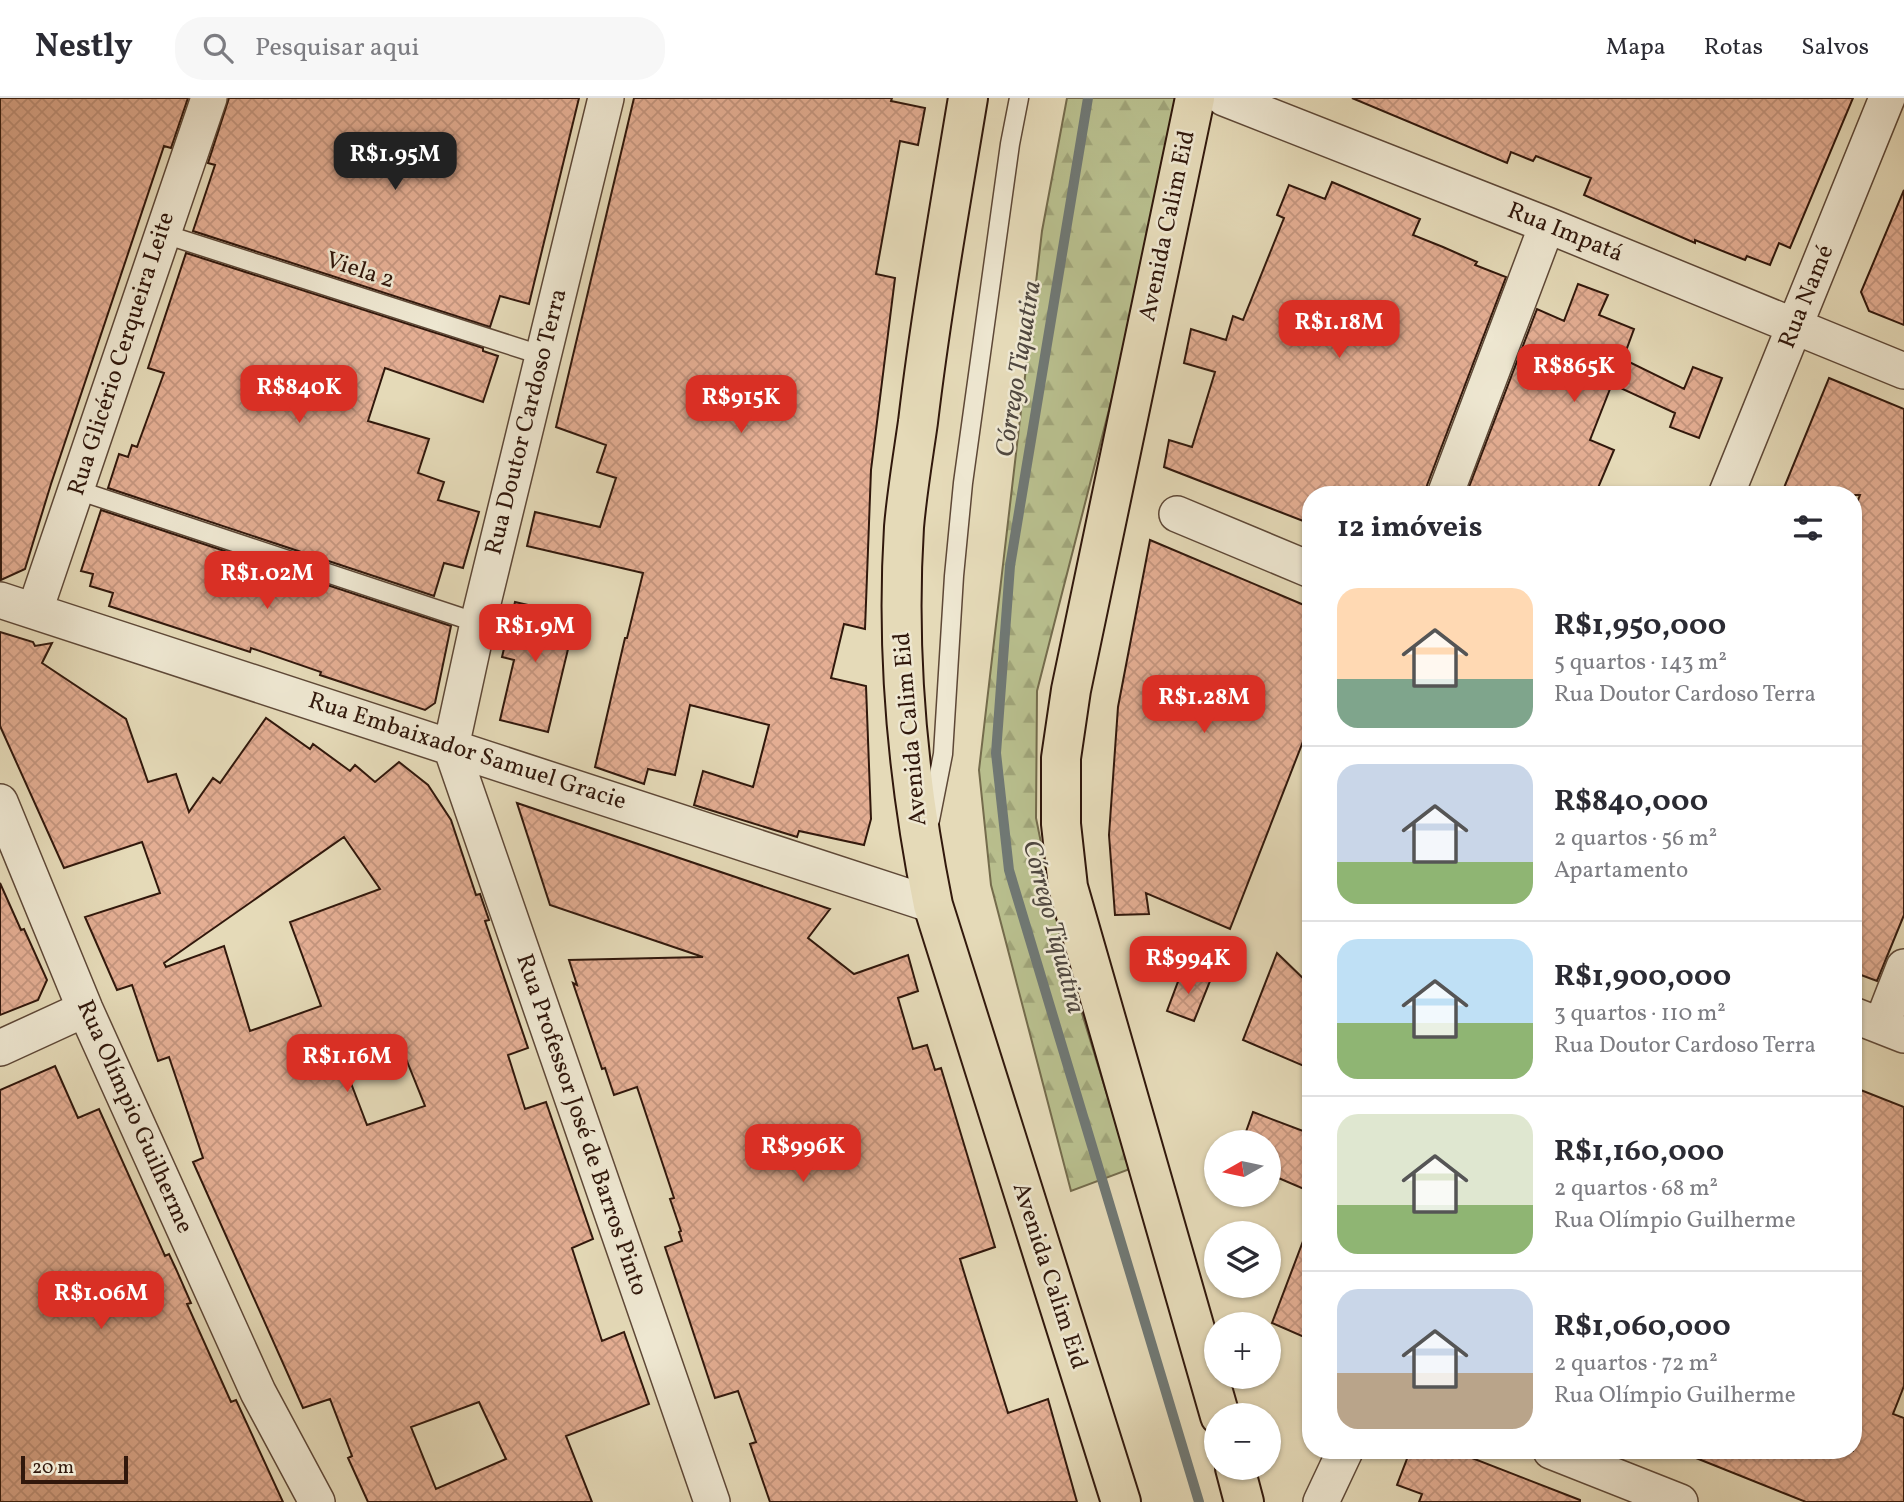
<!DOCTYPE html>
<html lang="pt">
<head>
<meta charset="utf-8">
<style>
	:root { --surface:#fff; --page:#f7f7f7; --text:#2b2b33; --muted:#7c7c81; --line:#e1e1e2; --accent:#d93025 }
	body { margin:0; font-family:Vollkorn,serif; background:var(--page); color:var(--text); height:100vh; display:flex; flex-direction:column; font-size:26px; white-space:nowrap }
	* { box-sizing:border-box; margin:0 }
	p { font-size:23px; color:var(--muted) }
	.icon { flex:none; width:38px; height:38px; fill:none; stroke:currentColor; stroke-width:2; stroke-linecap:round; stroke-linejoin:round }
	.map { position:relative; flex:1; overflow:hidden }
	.sheet { position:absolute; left:1302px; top:388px; width:560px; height:973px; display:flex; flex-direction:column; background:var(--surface); border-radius:28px; box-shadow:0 2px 5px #0004 }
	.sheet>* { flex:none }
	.needle { width:46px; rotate:261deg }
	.controls { position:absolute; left:1204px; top:1032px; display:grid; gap:14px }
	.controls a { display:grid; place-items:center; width:77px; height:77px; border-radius:50%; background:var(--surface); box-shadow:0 2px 5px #0004; font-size:35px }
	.scale { position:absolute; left:21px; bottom:18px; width:107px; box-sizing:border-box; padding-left:7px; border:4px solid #31180c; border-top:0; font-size:19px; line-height:24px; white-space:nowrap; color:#31180c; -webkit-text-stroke:5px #eee7d1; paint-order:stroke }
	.price { position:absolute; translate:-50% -60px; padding:0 16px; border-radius:14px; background:var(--accent); color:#fff; font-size:23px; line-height:46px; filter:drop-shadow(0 2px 4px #0008) }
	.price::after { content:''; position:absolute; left:50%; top:42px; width:21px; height:16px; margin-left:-10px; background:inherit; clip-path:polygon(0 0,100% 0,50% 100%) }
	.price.active { background:#222; color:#fff }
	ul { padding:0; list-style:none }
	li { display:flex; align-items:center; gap:21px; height:175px; padding:0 35px }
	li+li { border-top:2px solid var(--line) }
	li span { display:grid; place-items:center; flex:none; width:196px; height:140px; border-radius:21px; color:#555 }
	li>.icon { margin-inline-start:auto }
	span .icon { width:84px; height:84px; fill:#fffc; stroke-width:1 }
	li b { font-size:30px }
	h2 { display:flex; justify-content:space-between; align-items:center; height:84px; padding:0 35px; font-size:30px }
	header { display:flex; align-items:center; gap:42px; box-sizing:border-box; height:98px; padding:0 35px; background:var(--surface); border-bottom:2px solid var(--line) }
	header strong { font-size:33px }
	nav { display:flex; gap:38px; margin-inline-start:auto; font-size:24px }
	.search { width:490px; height:63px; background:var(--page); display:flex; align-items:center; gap:18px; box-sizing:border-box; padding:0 24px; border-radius:28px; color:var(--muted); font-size:26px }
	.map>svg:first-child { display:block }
	.forest { fill:url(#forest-firs); stroke:#746b4c; stroke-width:2 }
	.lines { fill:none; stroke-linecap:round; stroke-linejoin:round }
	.stream { stroke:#707874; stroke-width:10 }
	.building { fill:url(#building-cross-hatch); stroke:#31180c; stroke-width:2; fill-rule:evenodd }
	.service-casing { stroke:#5e4837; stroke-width:21 }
	.minor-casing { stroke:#5e4837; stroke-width:38 }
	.primary-casing { stroke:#31180c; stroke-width:42 }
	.service { stroke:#eee7d1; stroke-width:18 }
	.minor { stroke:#eee7d1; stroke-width:35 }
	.primary { stroke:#e5dab8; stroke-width:38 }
	.labels { text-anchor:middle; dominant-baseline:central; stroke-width:5; stroke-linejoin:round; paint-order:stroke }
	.street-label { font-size:24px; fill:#31180c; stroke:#eee7d1 }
	.water-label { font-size:26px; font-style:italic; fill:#504840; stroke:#eee7d1 }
</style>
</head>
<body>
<header>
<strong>Nestly</strong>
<div class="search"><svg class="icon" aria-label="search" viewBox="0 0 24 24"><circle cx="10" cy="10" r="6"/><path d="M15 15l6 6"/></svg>Pesquisar aqui</div>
<nav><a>Mapa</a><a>Rotas</a><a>Salvos</a></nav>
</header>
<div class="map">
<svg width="1904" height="1404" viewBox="0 0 1904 1404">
	<defs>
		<pattern id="forest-firs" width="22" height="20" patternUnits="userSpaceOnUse" patternTransform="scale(1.75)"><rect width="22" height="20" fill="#b8be8d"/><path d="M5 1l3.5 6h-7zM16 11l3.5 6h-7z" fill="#9fa378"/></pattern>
		<pattern id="building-cross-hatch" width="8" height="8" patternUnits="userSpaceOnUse" patternTransform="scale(1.75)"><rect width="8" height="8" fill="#e4ae93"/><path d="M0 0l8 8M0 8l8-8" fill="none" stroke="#c4957e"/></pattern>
	</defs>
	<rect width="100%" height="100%" fill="#e5dab8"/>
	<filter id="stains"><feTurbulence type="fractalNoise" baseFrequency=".00286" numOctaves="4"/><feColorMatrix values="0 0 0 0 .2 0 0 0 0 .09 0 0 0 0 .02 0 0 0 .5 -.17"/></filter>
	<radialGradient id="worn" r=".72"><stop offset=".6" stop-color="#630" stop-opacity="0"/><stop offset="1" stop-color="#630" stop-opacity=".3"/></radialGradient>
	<!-- forest -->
	<path class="forest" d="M1067,0h109l-20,128 -119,465 -1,127 27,134 67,217 -59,22 -80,-306 -12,-115 63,-539z"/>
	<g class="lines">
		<!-- stream -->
		<path class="stream" d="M1088,0l-78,468 -14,187 13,117 190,632"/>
	</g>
	<!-- building -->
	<path class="building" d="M0,0h188l-17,50 -7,-2 -113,338 -26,85 -24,11z
		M229,0h350l-50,206 -29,-8 -10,31 -297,-96 22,-66 -7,-2z
		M634,0h258l-1,3 34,7 -7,37 -18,-4 -24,133 19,4 -24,192 -6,159 -21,-5 -13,54 35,8 5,133 -7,26 -65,-14 -2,6 -103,-32 9,-34 50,16 16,-62 -79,-20 -15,70 -27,-6 -4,15 -49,-17 30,-129h2l16,-65 -116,-27 8,-34 65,15 16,-49 -19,-6 9,-27 -50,-18z
		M1352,0h501l-63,150 -11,-5 -9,22 -23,-9 -2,4 -50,-20v3l-111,-48 7,-17 -55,-22 -3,5 -22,-9 -4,11z
		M1332,84l88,37 -7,16 30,12 34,15 -2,3 31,12 -80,211 -1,7h-114v29l-147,-57 5,-27 23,7 23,-75 -31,-9 7,-34 35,11 7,-24 10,4 41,-102 -7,-3 12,-30 36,14z
		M1904,92v135l-35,-14 -8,-19z
		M186,155l297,95v3l15,5 -15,46 -98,-34 -17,53 61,18 -11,34 26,9 -6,18 41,12 -16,56 -19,-5 -10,33 -326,-108 11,-34 9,3 4,-12 5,2 27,-74 -16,-5z
		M1578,186l30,11 -9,20 35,14 -11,30 61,30 9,-22 29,11 -23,60 -29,-11 5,-14 -63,-29 -22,56 24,10 -19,45h-129l71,-186 27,12z
		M1829,280l75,31v506l-27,66 -24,-9v-459l7,-18h-79z
		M101,412l350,116 -16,77 -10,7 -105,-35 1,-3 -70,-24 -1,4 -141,-46 4,-13 -23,-7 3,-12 -12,-3z
		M1150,442l161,68v113l-81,208 -84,-36 3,21 -34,1 -6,-80 9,-128z
		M515,504l61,14 -28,116 -48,-12 14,-60 -12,-3z
		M0,534l33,10 2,4 17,-3 -10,20 84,56 22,63 28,-8 13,38 24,-34 7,5 46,-65 44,31 3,-5 37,27 5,-6 20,17 24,-20 29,23 23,35 25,75 4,-1 9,26 -4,1 43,127 -20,7 17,54 21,-7 47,137 -21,9 30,93 22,-9 25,72 -83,32 26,66h-224l-20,-44 4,-2 -22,-57 -27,9 -110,-246 10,-4 -34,-101 -11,4 -26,-76 -15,5 -32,-73 75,-24 -18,-51 -78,26 -64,-142zM344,739l36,52 -90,33 31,84 -71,25 -26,-85 -58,21 -2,-4zM398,941l27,67 -58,19 -26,-68zM479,1304l27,57 -70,30 -25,-62z
		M517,705l313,106 -22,29 46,36 54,-19 10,36 -20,7 15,51 14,-4 8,25 6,-2 54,179 -35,12 7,23 41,131 40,-14 29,103h-307l-20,-58 6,-2 -18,-51 -23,7 -50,-151 17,-6 -3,-9 2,-1 -11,-32 4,-1 -37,-111 -23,8 -9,-27 -3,1 -29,-86 4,2 -8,-25 134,-3 -153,-52z
		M0,785l21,47 3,-1 23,51 -9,20 -38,15z
		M1277,855l34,33v83l-68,-29z
		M1182,873l28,10 -16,40 -27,-10z
		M55,968l23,52 21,-9 66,147 4,-2 7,15 15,34 -4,1 44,98 5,-2 47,102h-283v-412z
		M1853,989l51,20v279l-11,28 11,4v84h-98l-125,-50 172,-1z
		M1253,1014l58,22v58l-42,-18v-31h-27z
		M1308,1130h3v112l-39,-17z
		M1410,1353h44l126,49v2h-161l3,-8 -25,-9z"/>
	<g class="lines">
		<!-- service casing -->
		<g class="service-casing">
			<path id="service" d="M161,135l383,123
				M77,392l401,133
				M930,722l13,-66 11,-178 9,-93 47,-339 9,-46"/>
		</g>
		<!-- minor casing -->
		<g class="minor-casing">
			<path id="minor" d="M606,0l-128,525 -27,124 261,755
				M1224,0l323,127 357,146
				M1445,397l102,-270
				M1726,397l161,-397
				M1177,416l134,56
				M0,502l933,305
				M35,512l174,-512
				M0,704l85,207 173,383 59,110
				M1853,917l51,20
				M1881,928l23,-59
				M0,950l85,-39
				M1551,1353l129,51
				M1321,1404l24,-51"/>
		</g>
		<!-- primary casing -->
		<g class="primary-casing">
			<path id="primary" d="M968,0c-18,108 -37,215 -50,324 -5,35 -11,70 -14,105 -8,127 4,254 29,378l188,597
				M1195,0l-124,592 -10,68v66l7,63 152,529
				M1235,1370l9,34"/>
		</g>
		<!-- service -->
		<use href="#service" class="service"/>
		<!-- minor -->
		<use href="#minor" class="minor"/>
		<!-- primary -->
		<use href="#primary" class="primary"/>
	</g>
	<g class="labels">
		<!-- street labels -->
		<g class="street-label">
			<text transform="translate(1168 128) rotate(-78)">Avenida Calim Eid</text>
			<text transform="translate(1565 135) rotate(22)">Rua Impatá</text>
			<text transform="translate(360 173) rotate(18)">Viela 2</text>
			<text transform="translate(1807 199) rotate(-68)">Rua Namé</text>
			<text transform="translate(122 256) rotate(-72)">Rua Glicério Cerqueira Leite</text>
			<text transform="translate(527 324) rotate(-76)">Rua Doutor Cardoso Terra</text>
			<text transform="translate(911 631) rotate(-95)">Avenida Calim Eid</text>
			<text transform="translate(467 654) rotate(18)">Rua Embaixador Samuel Gracie</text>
			<text transform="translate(134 1019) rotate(66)">Rua Olímpio Guilherme</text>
			<text transform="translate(581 1027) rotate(71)">Rua Professor José de Barros Pinto</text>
			<text transform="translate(1049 1178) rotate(72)">Avenida Calim Eid</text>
		</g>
		<!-- water labels -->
		<g class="water-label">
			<text transform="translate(1019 271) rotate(-81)">Córrego Tiquatira</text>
			<text transform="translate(1053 829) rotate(75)">Córrego Tiquatira</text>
		</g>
	</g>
	<rect width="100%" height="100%" filter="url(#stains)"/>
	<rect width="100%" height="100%" fill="url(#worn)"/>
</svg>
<div class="controls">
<a><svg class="needle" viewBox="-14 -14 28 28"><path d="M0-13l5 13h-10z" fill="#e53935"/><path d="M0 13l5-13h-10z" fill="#7c7c81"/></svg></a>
<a><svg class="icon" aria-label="layers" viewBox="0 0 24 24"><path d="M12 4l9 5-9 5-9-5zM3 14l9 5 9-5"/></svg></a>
<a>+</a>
<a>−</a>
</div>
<div class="scale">20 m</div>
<b class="price active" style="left:395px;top:94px">R$1.95M</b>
<b class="price" style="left:1339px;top:262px">R$1.18M</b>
<b class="price" style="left:1574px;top:306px">R$865K</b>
<b class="price" style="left:299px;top:327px">R$840K</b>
<b class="price" style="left:741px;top:337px">R$915K</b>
<b class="price" style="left:267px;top:513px">R$1.02M</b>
<b class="price" style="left:535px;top:566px">R$1.9M</b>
<b class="price" style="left:1204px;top:637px">R$1.28M</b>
<b class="price" style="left:1188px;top:898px">R$994K</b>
<b class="price" style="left:347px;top:996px">R$1.16M</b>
<b class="price" style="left:803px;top:1086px">R$996K</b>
<b class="price" style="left:101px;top:1233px">R$1.06M</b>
<section class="sheet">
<h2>12 imóveis<svg class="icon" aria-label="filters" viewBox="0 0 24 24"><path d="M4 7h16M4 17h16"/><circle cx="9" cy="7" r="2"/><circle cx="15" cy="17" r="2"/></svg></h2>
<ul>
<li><span style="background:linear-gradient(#ffd9b3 65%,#7fa58c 0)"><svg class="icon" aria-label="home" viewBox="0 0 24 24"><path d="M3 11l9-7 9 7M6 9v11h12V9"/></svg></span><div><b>R$1,950,000</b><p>5 quartos · 143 m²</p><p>Rua Doutor Cardoso Terra</p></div></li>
<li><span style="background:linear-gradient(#c9d6e8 70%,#8fb573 0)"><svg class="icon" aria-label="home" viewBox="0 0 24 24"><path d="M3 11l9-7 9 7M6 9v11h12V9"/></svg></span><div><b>R$840,000</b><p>2 quartos · 56 m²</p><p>Apartamento</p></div></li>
<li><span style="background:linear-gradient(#bfe0f5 60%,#8fb573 0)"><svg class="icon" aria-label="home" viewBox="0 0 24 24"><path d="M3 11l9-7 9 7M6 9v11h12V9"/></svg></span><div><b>R$1,900,000</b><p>3 quartos · 110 m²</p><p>Rua Doutor Cardoso Terra</p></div></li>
<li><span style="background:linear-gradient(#dfe7d0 65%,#8fb573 0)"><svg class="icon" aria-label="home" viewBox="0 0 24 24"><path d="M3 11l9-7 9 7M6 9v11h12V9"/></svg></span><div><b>R$1,160,000</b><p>2 quartos · 68 m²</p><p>Rua Olímpio Guilherme</p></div></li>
<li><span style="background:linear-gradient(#c9d6e8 60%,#b9a48a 0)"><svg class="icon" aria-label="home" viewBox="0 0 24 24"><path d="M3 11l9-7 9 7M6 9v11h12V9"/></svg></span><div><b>R$1,060,000</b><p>2 quartos · 72 m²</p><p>Rua Olímpio Guilherme</p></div></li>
</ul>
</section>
</div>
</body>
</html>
